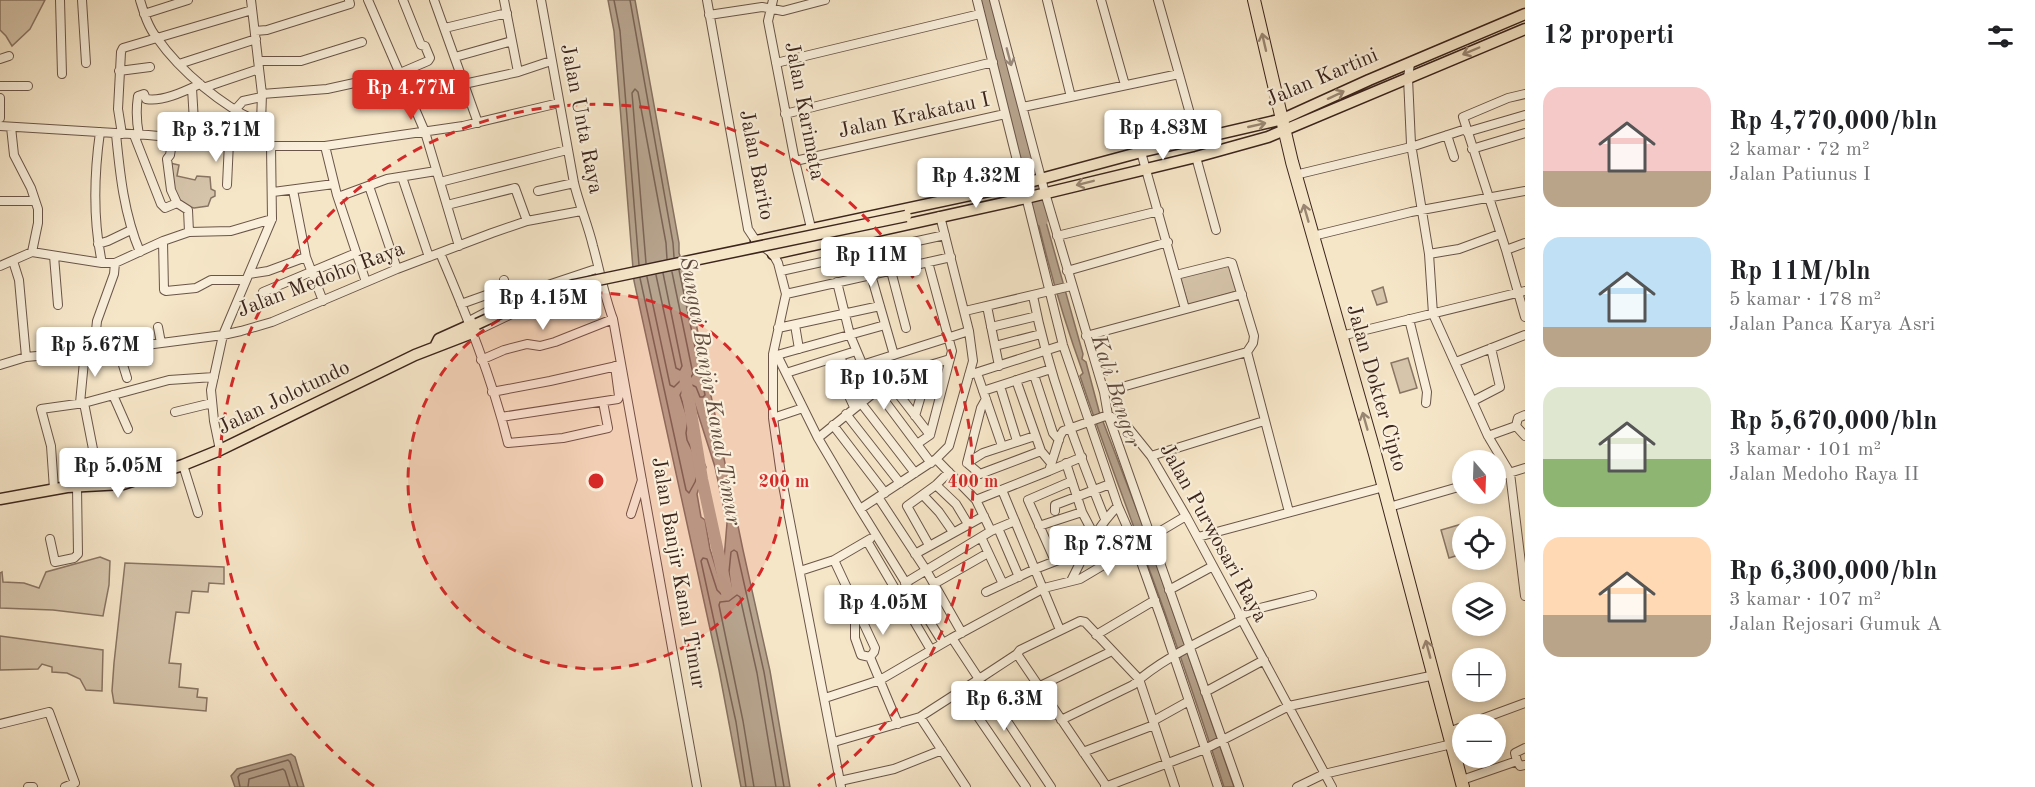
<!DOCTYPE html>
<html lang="id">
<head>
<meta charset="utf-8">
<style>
	:root { --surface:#fff; --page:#f6f6f6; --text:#202124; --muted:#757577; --accent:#d93025 }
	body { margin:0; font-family:"Old Standard TT",serif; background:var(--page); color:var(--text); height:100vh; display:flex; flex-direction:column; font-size:22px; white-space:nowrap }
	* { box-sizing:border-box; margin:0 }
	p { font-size:20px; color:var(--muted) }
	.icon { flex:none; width:33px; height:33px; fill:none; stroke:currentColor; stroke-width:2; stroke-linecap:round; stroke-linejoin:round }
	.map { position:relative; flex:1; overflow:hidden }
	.details { display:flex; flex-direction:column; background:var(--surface); width:510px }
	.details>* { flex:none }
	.needle { width:39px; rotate:161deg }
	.buttons { position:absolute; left:1452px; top:450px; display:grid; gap:12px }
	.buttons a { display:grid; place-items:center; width:54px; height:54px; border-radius:50%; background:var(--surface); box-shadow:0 3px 9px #0003; font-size:30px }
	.price { position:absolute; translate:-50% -51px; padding:0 14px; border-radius:6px; background:#fff; color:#222; font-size:20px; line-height:39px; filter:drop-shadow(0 2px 3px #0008) }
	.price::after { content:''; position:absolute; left:50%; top:36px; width:18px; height:14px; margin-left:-9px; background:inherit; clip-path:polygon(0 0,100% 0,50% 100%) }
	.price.on { background:var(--accent); color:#fff }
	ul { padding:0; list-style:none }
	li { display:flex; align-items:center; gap:18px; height:150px; padding:0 18px }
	li span { display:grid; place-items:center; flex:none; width:168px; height:120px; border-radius:18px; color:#555 }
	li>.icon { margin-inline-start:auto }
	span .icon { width:72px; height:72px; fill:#fffc; stroke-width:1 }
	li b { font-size:26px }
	h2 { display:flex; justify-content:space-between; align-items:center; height:72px; padding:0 18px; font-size:26px }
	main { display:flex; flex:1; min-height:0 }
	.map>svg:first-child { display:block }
	.green { fill:#d6c5ab; stroke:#897564; stroke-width:1.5 }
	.water { fill:#b7a48e; stroke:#867161; stroke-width:1.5; fill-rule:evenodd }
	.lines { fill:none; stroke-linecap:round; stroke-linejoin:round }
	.shore { stroke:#7a6456; stroke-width:1.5 }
	.river { stroke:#b7a48e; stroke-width:12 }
	.minor-casing { stroke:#6a5548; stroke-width:10 }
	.major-casing { stroke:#3c251d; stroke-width:13 }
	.highway-casing { stroke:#3c251d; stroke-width:14 }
	.minor { stroke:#f9efdb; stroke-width:8 }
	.major { stroke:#f6e6c8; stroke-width:10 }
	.highway { stroke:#f6e6c8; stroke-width:12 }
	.major-bridge-casing { stroke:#3c251d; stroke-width:13; stroke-linecap:butt }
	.major-bridge { stroke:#f6e6c8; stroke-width:10 }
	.oneway { stroke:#998672 }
	.oneway2 { stroke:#9a8a7c }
	.ring { fill:none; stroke:#d62828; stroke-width:3; stroke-dasharray:10 8 }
	.labels { text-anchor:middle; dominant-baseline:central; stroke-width:4.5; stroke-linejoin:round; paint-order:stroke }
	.street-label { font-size:21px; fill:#3c251d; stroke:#f9efdb }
	.water-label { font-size:22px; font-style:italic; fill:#614b3f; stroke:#f9efdb }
	.centre { fill:#d62828; stroke:#f9efdb; stroke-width:3 }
	.ring-label { font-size:18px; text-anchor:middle; font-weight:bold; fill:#d62828; stroke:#f9efdb; stroke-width:4.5; stroke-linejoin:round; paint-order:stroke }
</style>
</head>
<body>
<main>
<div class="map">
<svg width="1525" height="787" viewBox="0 0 1525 787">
	<rect width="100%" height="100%" fill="#f6e6c8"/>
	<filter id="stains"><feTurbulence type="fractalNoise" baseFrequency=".00333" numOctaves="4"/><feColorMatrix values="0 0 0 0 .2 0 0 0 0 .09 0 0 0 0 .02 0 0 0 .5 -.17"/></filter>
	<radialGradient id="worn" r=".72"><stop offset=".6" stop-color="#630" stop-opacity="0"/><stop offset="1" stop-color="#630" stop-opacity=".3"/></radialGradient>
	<!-- green -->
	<path class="green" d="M0,0h45l-15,29 -18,17 -6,-10 -6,-6z
		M164,157l6,6 9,2 -2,11 18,4 2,-4 13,1 1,12 4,2v5l-4,2 -3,8 -14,2 -14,-4 -17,-44z
		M1230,263l8,28 -50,14 -8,-28z
		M1383,287l4,15 -10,3 -5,-14z
		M1408,358l9,30 -17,5 -9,-30z
		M1469,522l2,4h-9v28l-13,4 -8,-28z
		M100,557l10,4 -1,24 -6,31 -50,-6 -53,-2v-35l2,-1 1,10 21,1 15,5 7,-16z
		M125,563l99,4v17l-15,-1 -1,9 -16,-1 -3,22 -13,-1 -7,51 12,1 -2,23 19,2 -1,8 10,1 -1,13 -92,-8 -2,-12 2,-28z
		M0,636l103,14 -1,41 -16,-1 -6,-11 -13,-6 -15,-1v-5l-10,-3 -4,5 -38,1z"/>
	<!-- water -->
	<path class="water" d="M608,0h27l44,243v10l6,17 58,280 27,121 20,116h-49l-22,-117 -85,-389 -20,-250zM690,389l25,78 12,56 -4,48 2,18 -3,-1 -12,-39 -5,-29 -4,-3 -4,-23 9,-27 -13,-28 -1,-6 2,-12 -1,-11 -7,-14z
		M1041,204l42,150 -1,5 4,3 13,49 47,123 88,253h-10c-24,-74 -49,-148 -76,-221 -23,-64 -47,-126 -68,-190l3,-3c-20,-55 -36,-111 -49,-168z
		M291,754l4,3 9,30h-69l-4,-11 6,-7z"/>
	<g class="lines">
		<!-- shore -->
		<path class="shore" d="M614,0l6,31 19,234
			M630,0l43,243 1,14
			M646,263l-14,-170 3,-4 3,3 28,151 1,16
			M656,275l20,93 4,2 2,-4 -19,-93
			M647,277l23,108 4,2 8,-8 9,-2 2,-3 -21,-102
			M640,278l46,212 3,3 6,-11 5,-15 -13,-27 -1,-7 2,-13 -8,-25 4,-8 6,-3 6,3 4,10h3l2,-2 -26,-125
			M240,787l-2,-10 2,-3 48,-14 2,2 8,25
			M248,787l1,-8 34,-10 2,2 5,16
			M746,787l-10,-65 -35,-161 2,-3 4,1 10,31 4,4h5l5,-6 -2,-16 2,-20 3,-2 3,2 27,120 20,115
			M754,787l-11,-66 -24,-116 1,-3 9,-1 8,-6 3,2 17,76 19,114"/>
		<!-- river -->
		<path class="river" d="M984,0l58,220
			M685,377l17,102 25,114"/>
		<!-- minor casing -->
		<g class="minor-casing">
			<path id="minor" d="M60,0l2,74
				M82,0l4,63
				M140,0c4,13 8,27 17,38 23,33 67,70 104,85
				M251,0l11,94 -1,29 3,7 1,16
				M368,0l57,132 34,114
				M434,0l44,123
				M504,0l14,72
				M541,0l33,183c5,21 14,42 19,63 7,25 11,49 20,73l84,468
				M707,0l41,229 8,12 17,13 5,9 8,31 -13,60v64l8,57 60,312
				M773,0l-5,21 27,140 16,67
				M977,0l86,345 55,161 17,39 26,73 57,169
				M994,0l51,193 59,199 4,23 18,10 25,31 35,60 146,271
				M1047,0l24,97
				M1101,0l24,85
				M1158,0l21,74
				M144,14l44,-14
				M709,15l53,-8 21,4 42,-11
				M445,28l62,-15
				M255,31l12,-1 83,-26 -1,-4
				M455,57l57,-16
				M0,59l9,-3
				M258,61h43l61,-19
				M776,63l204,-49
				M1410,63l-2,15 3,66 18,110 4,60 55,122 22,37 15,123
				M179,64l77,-25
				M119,71l31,-4
				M464,84l54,-12 33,-11
				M0,86h28
				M206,87l53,-18
				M192,88l3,51
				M262,94l65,-5 73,-16 28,-12 2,-3 -5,-12 -4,-1 -18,-45
				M1525,94l-17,4 -45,19 43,133 19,67
				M0,98v20
				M1023,107l156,-33 18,65
				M235,110l8,-9 18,-4
				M785,114l208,-52
				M0,126l148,9 117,11h60l138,-20 96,-23
				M11,127l3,28 17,33 7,21v14l-6,29
				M100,132c-6,43 -7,89 2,131
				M1467,132l58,-17
				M116,134c4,41 8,80 24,118
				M122,134l-4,-25 3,-57 2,-4 129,-38
				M134,135l27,69 4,4 12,-5
				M139,135c-3,-15 -3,-26 -1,-39l6,-2 2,5c17,3 39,-8 54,-15
				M1447,135l7,22
				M173,137l-3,18 -3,4 4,31 6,13 11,7 1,22
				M325,146l12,49 29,87
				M1472,149l53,-16
				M1141,152l44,157
				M1196,157l20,73
				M795,161l210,-47
				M1295,175l116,-28 55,-18
				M402,177l27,80
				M440,182l127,-32
				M227,185l2,-43
				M369,186l28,83
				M293,190l13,67 17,44
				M538,191l36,-8
				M273,192l61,-8
				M338,197l49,-18 49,-8
				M0,201h35
				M447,205l68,-17 12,33
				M862,235l9,40 23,80
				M1057,236l102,-25
				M1313,236l98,-24 114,-21
				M163,241l1,49 2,1 30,-3 15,-8h35
				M98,244l10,-3 23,-11
				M1506,250l19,-7
				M440,253c26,61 52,125 68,190l55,-5 45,-10 -5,-26
				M1429,254l30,-5 41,-15
				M54,256l4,49
				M13,261l6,19 7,77
				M0,266l32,-14 70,11h13l48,-22 26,-9 42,-1 41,-12
				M781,271l164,-36
				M891,271l15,57
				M1067,271l101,-29
				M249,274l19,-3 38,-14
				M1176,275l52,-13 4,1 22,73 -1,7 -6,9
				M837,282l13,53 19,45 62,83
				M574,291l17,-3 6,2
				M263,292l93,-39
				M786,294l165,-37
				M1033,296c15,77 43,150 72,223
				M461,304l45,-16 -2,-8
				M987,306l12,60
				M965,311l106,-25
				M1409,319l18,73 -1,11
				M795,325l4,24
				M468,326l5,-7 48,-25 72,-24
				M158,327l3,16
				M991,327l46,-11
				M778,328l102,-22
				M472,333l50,-24
				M1086,336l156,-42
				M1341,336l184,-45
				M995,346l46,-12
				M123,348v17l4,13
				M94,350l3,-29 17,-47 1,-11
				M1247,352l42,160
				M773,354l4,1 41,83 42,71 83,134
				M777,355l108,-30
				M840,357l21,46 54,70
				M832,359l22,48
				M481,360l23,-10 23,-6 13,2 15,-4 58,-23
				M1456,362l69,-27
				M0,365l26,-8 97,-9 100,-13 18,-4 31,-9 125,-53 95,-36 35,-12 54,-10
				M862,365l107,-34
				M930,365l20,-6
				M786,373l70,-22
				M977,373l25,73
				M969,375l94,-30
				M1034,375l19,58 6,7
				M886,378l44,57
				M1016,380l25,71 10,12
				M871,384l59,-19 -15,51
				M1000,386l17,55
				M983,391l68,-22
				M492,392l58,-11 71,-16
				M1104,392l143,-40
				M113,395l15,34
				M986,399l-5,9 -14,55 16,-10 52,-17
				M1473,401l27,-14 -9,-39
				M80,403l5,-52
				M84,403l16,82
				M175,412l37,-9
				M846,414l54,69
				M501,417l117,-18 1,-3 -4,-30
				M773,418l30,-10
				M833,425l52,68
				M1516,426l9,10
				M1488,436l28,-10 2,-8 7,-3
				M818,438l58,-47
				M917,444l13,-9 22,-84 -24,-89
				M220,450l-6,-29 -3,-31 12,-55 49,-116 -1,-73
				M1151,456l113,-35
				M936,459l40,41 15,31 24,-10
				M967,463l13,11 61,-23
				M1066,463l16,49 12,23
				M183,465l15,48
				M1049,471l33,-14
				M1496,477l29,-9
				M936,485l20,19 12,20
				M54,489l-3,-43 -10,-37 43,-6 85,-23 45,-3
				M1002,490l58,140
				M923,495l16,17 14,20
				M878,497l48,73 36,63
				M976,500l73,-29 11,-35 3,-5 45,-16 131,372
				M1389,507l73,-21
				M860,509l76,-50 13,-13 24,-85 -4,-30 -29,-115
				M1055,511v-6l55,-21
				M631,514l11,-34
				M1039,526l43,-14
				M998,528l21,49
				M981,537l22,47
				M1198,537l186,-50
				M50,539l5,23 19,-4 4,-4 -1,-67
				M867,541l64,109
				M929,545l-22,-39 29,-21 13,-13
				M915,554l69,-38
				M834,560l41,88 -1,4 -4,5 28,67
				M1055,561l-27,-61 44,-19
				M800,571l34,-11 36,-21
				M1071,581c14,-28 25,-53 47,-75
				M905,583l86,-52
				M934,584l54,-31
				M1169,590l44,-24
				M986,592l49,-23 52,-20
				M855,607v31l6,17 9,2
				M1239,616l21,-8 52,-13
				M1096,635l59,-35
				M1017,654l-38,25 72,108
				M1038,687l74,-36
				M961,692l65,95
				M1205,692l59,-32
				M825,698l55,-18 72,-42 92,-50 36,-9 106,-63
				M920,717l46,70
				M1061,720l72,-35c29,-27 73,-46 108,-65
				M1153,721l36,-20
				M0,724l49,-12 26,71 -10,4
				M1468,724l57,-21
				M1449,732l13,-5
				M834,742l86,-25 59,-38 -27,-41
				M1083,752l71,-27
				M1517,761l3,5 5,-1
				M1462,780l55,-19 -2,-8 10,-5
				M840,781l54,-12 48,-19
				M28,787h5
				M1105,787l100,-38 84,-43 146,-31
				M1107,787l-90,-133 3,-4 60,-29 5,1 54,57 36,108
				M1297,787l27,-13 128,-30"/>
		</g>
		<!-- major casing -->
		<g class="major-casing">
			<path id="major" d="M756,241l266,-57 119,-32 142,-33 86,-39 156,-66
				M773,254l253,-56 170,-41 72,-20 257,-108
				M436,345l3,-6 29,-13 9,-2
				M0,499l67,-12 56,-3 60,-19 37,-15 195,-95 57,-22 5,-9"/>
		</g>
		<!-- highway casing -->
		<g class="highway-casing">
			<path id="highway" d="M1254,0l38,162 83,292 88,333"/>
		</g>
		<!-- minor -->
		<use href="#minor" class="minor"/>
		<!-- major -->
		<use href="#major" class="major"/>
		<!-- highway -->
		<use href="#highway" class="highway"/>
		<!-- major-bridge casing -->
		<g class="major-bridge-casing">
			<path id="major-bridge" d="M477,324l43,-20 54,-19 332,-69"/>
		</g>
		<!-- major-bridge -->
		<use href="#major-bridge" class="major-bridge"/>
	</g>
	<!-- one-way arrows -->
	<defs><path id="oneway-shaft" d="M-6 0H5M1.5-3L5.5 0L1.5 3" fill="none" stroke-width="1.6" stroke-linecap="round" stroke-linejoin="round" transform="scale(1.5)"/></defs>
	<g class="oneway">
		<use href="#oneway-shaft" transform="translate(1264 42) rotate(-103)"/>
		<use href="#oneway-shaft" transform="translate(1471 51) rotate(157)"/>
		<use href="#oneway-shaft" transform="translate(1336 95) rotate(-25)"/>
		<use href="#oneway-shaft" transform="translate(1257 125) rotate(-13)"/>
		<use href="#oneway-shaft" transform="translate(1085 183) rotate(166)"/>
		<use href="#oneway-shaft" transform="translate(1306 213) rotate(-106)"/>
		<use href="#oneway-shaft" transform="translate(1365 421) rotate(-106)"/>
		<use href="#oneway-shaft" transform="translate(1428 649) rotate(-105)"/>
	</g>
	<use class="oneway2" href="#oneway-shaft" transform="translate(1009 57) rotate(75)"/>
	<!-- distance rings -->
	<circle cx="596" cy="481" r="188" fill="#d62828" fill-opacity=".12"/>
	<g class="ring">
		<circle cx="596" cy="481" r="188"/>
		<path d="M374 786A377 377 0 1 1 818 786"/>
	</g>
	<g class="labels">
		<!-- street labels -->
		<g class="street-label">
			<text transform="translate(1322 78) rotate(-23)">Jalan Kartini</text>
			<text transform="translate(804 111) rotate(79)">Jalan Karimata</text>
			<text transform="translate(914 116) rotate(-12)">Jalan Krakatau I</text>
			<text transform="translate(581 119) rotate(79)">Jalan Unta Raya</text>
			<text transform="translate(756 165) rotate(79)">Jalan Barito</text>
			<text transform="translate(321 280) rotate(-21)">Jalan Medoho Raya</text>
			<text transform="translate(1376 388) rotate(74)">Jalan Dokter Cipto</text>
			<text transform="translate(284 398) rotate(-26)">Jalan Jolotundo</text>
			<text transform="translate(1213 533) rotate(61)">Jalan Purwosari Raya</text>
			<text transform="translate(678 573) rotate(80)">Jalan Banjir Kanal Timur</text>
		</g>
		<!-- water labels -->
		<g class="water-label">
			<text transform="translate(710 391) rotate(80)">Sungai Banjir Kanal Timur</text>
			<text transform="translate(1115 391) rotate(72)">Kali Banger</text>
		</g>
	</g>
	<circle cx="596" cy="481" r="9" class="centre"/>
	<g class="ring-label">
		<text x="784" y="487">200 m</text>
		<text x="973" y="487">400 m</text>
	</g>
	<rect width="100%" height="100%" filter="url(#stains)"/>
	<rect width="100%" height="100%" fill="url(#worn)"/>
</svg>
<div class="buttons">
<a><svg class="needle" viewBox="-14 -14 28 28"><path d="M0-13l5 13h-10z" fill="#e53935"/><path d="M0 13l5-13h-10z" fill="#757577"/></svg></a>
<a><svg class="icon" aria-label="locate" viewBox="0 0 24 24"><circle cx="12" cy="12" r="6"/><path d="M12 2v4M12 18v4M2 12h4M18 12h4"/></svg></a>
<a><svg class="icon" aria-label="layers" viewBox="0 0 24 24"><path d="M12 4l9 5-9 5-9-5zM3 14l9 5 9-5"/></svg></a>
<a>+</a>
<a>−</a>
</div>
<b class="price on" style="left:411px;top:121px">Rp 4.77M</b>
<b class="price" style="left:1163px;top:161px">Rp 4.83M</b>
<b class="price" style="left:216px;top:163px">Rp 3.71M</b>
<b class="price" style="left:976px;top:209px">Rp 4.32M</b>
<b class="price" style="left:871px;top:288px">Rp 11M</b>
<b class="price" style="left:543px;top:331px">Rp 4.15M</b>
<b class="price" style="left:95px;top:378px">Rp 5.67M</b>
<b class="price" style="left:884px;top:411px">Rp 10.5M</b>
<b class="price" style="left:118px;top:499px">Rp 5.05M</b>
<b class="price" style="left:1108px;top:577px">Rp 7.87M</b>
<b class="price" style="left:883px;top:636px">Rp 4.05M</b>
<b class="price" style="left:1004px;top:732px">Rp 6.3M</b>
</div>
<section class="details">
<h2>12 properti<svg class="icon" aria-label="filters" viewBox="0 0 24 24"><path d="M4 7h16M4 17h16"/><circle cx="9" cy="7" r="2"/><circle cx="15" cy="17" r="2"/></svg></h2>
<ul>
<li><span style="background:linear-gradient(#f6c9c9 70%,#b9a48a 0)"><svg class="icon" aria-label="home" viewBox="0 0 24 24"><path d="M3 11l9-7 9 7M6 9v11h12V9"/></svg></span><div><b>Rp 4,770,000/bln</b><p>2 kamar · 72 m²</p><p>Jalan Patiunus I</p></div></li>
<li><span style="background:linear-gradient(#bfe0f5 75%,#b9a48a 0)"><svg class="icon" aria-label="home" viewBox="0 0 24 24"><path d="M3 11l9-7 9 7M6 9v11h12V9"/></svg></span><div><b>Rp 11M/bln</b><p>5 kamar · 178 m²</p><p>Jalan Panca Karya Asri</p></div></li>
<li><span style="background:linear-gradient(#dfe7d0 60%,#8fb573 0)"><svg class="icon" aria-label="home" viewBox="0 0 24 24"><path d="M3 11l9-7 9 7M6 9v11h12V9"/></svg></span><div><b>Rp 5,670,000/bln</b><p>3 kamar · 101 m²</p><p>Jalan Medoho Raya II</p></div></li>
<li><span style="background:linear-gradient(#ffd9b3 65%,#b9a48a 0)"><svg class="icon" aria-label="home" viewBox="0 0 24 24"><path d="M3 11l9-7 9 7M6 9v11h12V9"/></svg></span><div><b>Rp 6,300,000/bln</b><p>3 kamar · 107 m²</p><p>Jalan Rejosari Gumuk A</p></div></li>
</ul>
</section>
</main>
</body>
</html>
